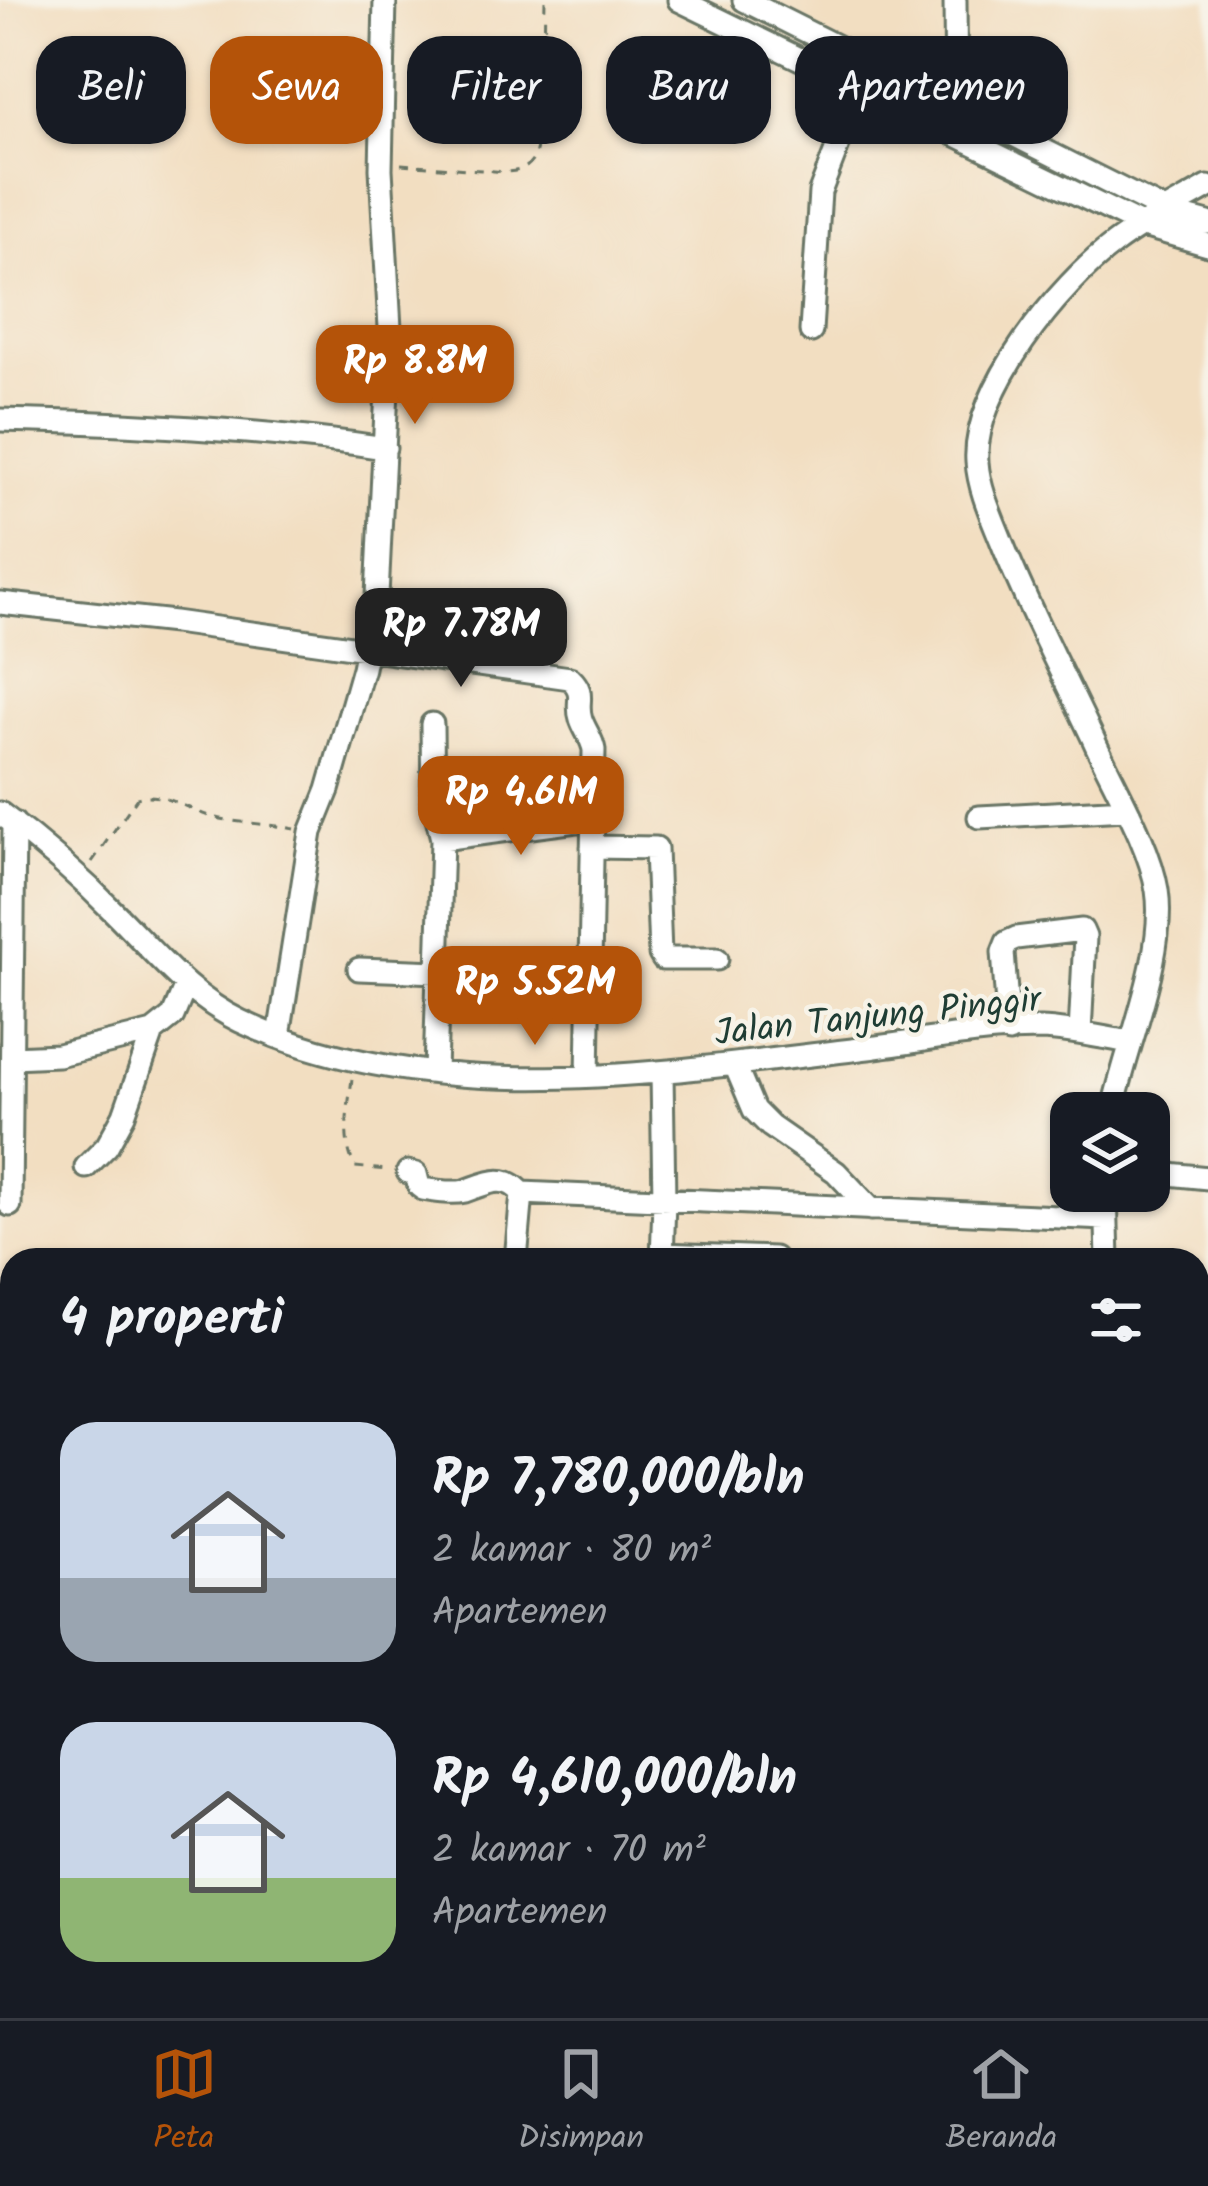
<!DOCTYPE html>
<html lang="id">
<head>
<meta charset="utf-8">
<style>
	:root { --surface:#171b24; --page:#20242c; --text:#f1f3f6; --muted:#9ea1a6; --line:#363941; --accent:#b45309 }
	body { margin:0; font-family:Kalam,sans-serif; background:var(--page); color:var(--text); height:100vh; display:flex; flex-direction:column; font-size:45px; white-space:nowrap }
	* { box-sizing:border-box; margin:0 }
	p { font-size:39px; color:var(--muted) }
	.icon { flex:none; width:66px; height:66px; fill:none; stroke:currentColor; stroke-width:2; stroke-linecap:round; stroke-linejoin:round }
	.map { position:relative; flex:1; overflow:hidden }
	.side { position:absolute; left:0px; top:1248px; width:1209px; height:771px; display:flex; flex-direction:column; background:var(--surface); border-radius:36px 36px 0 0; box-shadow:0 3px 9px #0004 }
	.side>* { flex:none }
	.top-card { position:absolute; left:36px; top:36px; width:1137px; height:108px; display:flex; gap:24px }
	.tools { position:absolute; left:1050px; top:1092px; display:grid; gap:24px }
	.tools a { display:grid; place-items:center; width:120px; height:120px; border-radius:24px; background:var(--surface); box-shadow:0 3px 9px #0004; font-size:60px }
	.price { position:absolute; translate:-50% -102px; padding:0 27px; border-radius:24px; background:var(--accent); color:#fff; font-size:39px; line-height:78px; filter:drop-shadow(0 3px 6px #0008) }
	.price::after { content:''; position:absolute; left:50%; top:72px; width:36px; height:27px; margin-left:-18px; background:inherit; clip-path:polygon(0 0,100% 0,50% 100%) }
	.price.on { background:#222; color:#fff }
	ul { padding:0; list-style:none }
	li { display:flex; align-items:center; gap:36px; height:300px; padding:0 60px }
	li span { display:grid; place-items:center; flex:none; width:336px; height:240px; border-radius:36px; color:#555 }
	li>.icon { margin-inline-start:auto }
	span .icon { width:144px; height:144px; fill:#fffc; stroke-width:1 }
	li b { font-size:51px }
	h2 { display:flex; justify-content:space-between; align-items:center; height:144px; padding:0 60px; font-size:51px }
	.tag { padding:0 42px; border-radius:36px; background:var(--surface); box-shadow:0 3px 9px #0004; font-size:42px; line-height:108px }
	.tag.on { background:var(--accent); color:#fff }
	.tab-bar { display:flex; justify-content:space-around; align-items:center; height:168px; border-top:3px solid var(--line); background:var(--surface); font-size:33px; color:var(--muted) }
	.tab-bar a { display:grid; justify-items:center; gap:6px }
	.tab-bar .on { color:var(--accent) }
	.map>svg:first-child { display:block }
	.lines { fill:none; stroke-linecap:round; stroke-linejoin:round }
	.stream { stroke:#85bdf5; stroke-width:4.5 }
	.river { stroke:#85bdf5; stroke-width:30 }
	.minor-casing { stroke:#697565; stroke-width:27 }
	.path { stroke:#697565; stroke-width:3; stroke-dasharray:9 9; stroke-linecap:butt }
	.minor { stroke:#fff; stroke-width:21 }
	.labels { text-anchor:middle; dominant-baseline:central; stroke-width:9; stroke-linejoin:round; paint-order:stroke }
	.street-label { font-size:36px; fill:#1f3d34; stroke:#f7f3e8 }
</style>
</head>
<body>
<div class="map">
<svg width="1208" height="2018" viewBox="0 0 1208 2018">
	<rect width="100%" height="100%" fill="#f7f3e8"/>
	<filter id="ink" filterUnits="userSpaceOnUse"><feTurbulence type="fractalNoise" baseFrequency=".00833" numOctaves="2"/><feDisplacementMap in="SourceGraphic" scale="24" xChannelSelector="R" yChannelSelector="G"/><feConvolveMatrix kernelMatrix="1 2 1 2 8 2 1 2 1" color-interpolation-filters="sRGB"/></filter>
	<filter id="wash" filterUnits="userSpaceOnUse"><feTurbulence type="fractalNoise" baseFrequency=".004" numOctaves="4" result="noise"/><feDisplacementMap in="SourceGraphic" scale="48" xChannelSelector="R" yChannelSelector="G"/><feGaussianBlur stdDeviation="2.7" result="paint"/><feColorMatrix in="noise" values="0 0 0 0 0 0 0 0 0 0 0 0 0 0 0 0 0 1.4 0 .05"/><feComposite in="paint" operator="in"/></filter>
	<g filter="url(#wash)">
		<rect width="100%" height="100%" fill="#f2dec1"/>
		<g class="lines">
			<!-- stream -->
			<path class="stream" d="M0,1740l12,-2
				M277,2007l3,11"/>
			<!-- river -->
			<path class="river" d="M1197,1732l11,-25
				M745,2018l6,-11"/>
		</g>
	</g>
	<g filter="url(#ink)">
		<g class="lines">
			<!-- minor casing -->
			<g class="minor-casing">
				<path id="minor" d="M679,0l464,226 65,19
					M744,0l423,212 41,11
					M955,0l1,108
					M811,331l9,-139 40,-104
					M0,420c129,3 258,9 385,28
					M0,603l174,19 396,56c17,16 5,23 11,41 4,12 11,19 13,31l-6,326
					M432,724l1,77 9,38 -7,233
					M0,813c42,31 80,64 116,101 39,39 74,83 124,107 191,91 426,51 628,27 56,-7 115,-19 172,-19 30,1 60,8 90,13
					M979,817l147,-8
					M442,839l150,-20
					M592,847l64,1 4,106 3,5h54
					M359,969l80,3
					M1009,1032l-6,-80 4,-10 9,-4 66,-8 3,7 -5,96
					M279,1036l32,-204 17,-42 35,-122 14,-72 13,-268 -9,-159 4,-169
					M12,1057l46,-2 95,-23 20,-16 13,-31
					M735,1065l19,45 16,16 66,46 35,37
					M1112,1113c13,-64 55,-160 45,-223 -7,-44 -41,-102 -60,-143 -32,-69 -68,-136 -96,-207 -10,-25 -22,-51 -24,-78 -5,-71 83,-178 137,-218 29,-22 63,-39 94,-57
					M86,1167l21,-21 17,-31 29,-83
					M408,1172l8,2 3,12 4,3c13,2 29,5 42,2 21,-7 39,-19 57,2
					M1149,1172l59,6
					M1106,1191l2,69
					M10,1205l4,-382
					M662,1254l112,4
					M516,1260l6,-67 584,26
					M662,1260l2,-59 -2,-128
					M1197,1442l11,8
					M378,2007l1,11"/>
			</g>
			<!-- path -->
			<path class="path" d="M401,164l106,8c10,-1 19,-2 25,-11 13,-18 12,-133 13,-161
				M92,862l45,-64c23,-8 50,11 72,18 28,8 57,7 86,13
				M352,1079c-4,30 -11,61 3,88l32,3"/>
			<!-- minor -->
			<use href="#minor" class="minor"/>
		</g>
	</g>
	<g class="labels">
		<!-- street labels -->
		<g class="street-label">
			<text transform="translate(878 1018) rotate(-6)">Jalan Tanjung Pinggir</text>
		</g>
	</g>
</svg>
<div class="tools">
<a><svg class="icon" aria-label="layers" viewBox="0 0 24 24"><path d="M12 4l9 5-9 5-9-5zM3 14l9 5 9-5"/></svg></a>
</div>
<b class="price" style="left:415px;top:427px">Rp 8.8M</b>
<b class="price on" style="left:461px;top:690px">Rp 7.78M</b>
<b class="price" style="left:521px;top:858px">Rp 4.61M</b>
<b class="price" style="left:535px;top:1048px">Rp 5.52M</b>
<div class="top-card">
<a class="tag">Beli</a>
<a class="tag on">Sewa</a>
<a class="tag">Filter</a>
<a class="tag">Baru</a>
<a class="tag">Apartemen</a>
</div>
<section class="side">
<h2>4 properti<svg class="icon" aria-label="filters" viewBox="0 0 24 24"><path d="M4 7h16M4 17h16"/><circle cx="9" cy="7" r="2"/><circle cx="15" cy="17" r="2"/></svg></h2>
<ul>
<li><span style="background:linear-gradient(#c9d6e8 65%,#9aa5b1 0)"><svg class="icon" aria-label="home" viewBox="0 0 24 24"><path d="M3 11l9-7 9 7M6 9v11h12V9"/></svg></span><div><b>Rp 7,780,000/bln</b><p>2 kamar · 80 m²</p><p>Apartemen</p></div></li>
<li><span style="background:linear-gradient(#c9d6e8 65%,#8fb573 0)"><svg class="icon" aria-label="home" viewBox="0 0 24 24"><path d="M3 11l9-7 9 7M6 9v11h12V9"/></svg></span><div><b>Rp 4,610,000/bln</b><p>2 kamar · 70 m²</p><p>Apartemen</p></div></li>
</ul>
</section>
</div>
<nav class="tab-bar">
<a class="on"><svg class="icon" aria-label="map" viewBox="0 0 24 24"><path d="M3 6l6-2 6 2 6-2v14l-6 2-6-2-6 2zM9 4v14M15 6v14"/></svg>Peta</a>
<a><svg class="icon" aria-label="saved" viewBox="0 0 24 24"><path d="M7 4h10v16l-5-4-5 4z"/></svg>Disimpan</a>
<a><svg class="icon" aria-label="home" viewBox="0 0 24 24"><path d="M3 11l9-7 9 7M6 9v11h12V9"/></svg>Beranda</a>
</nav>
</body>
</html>
